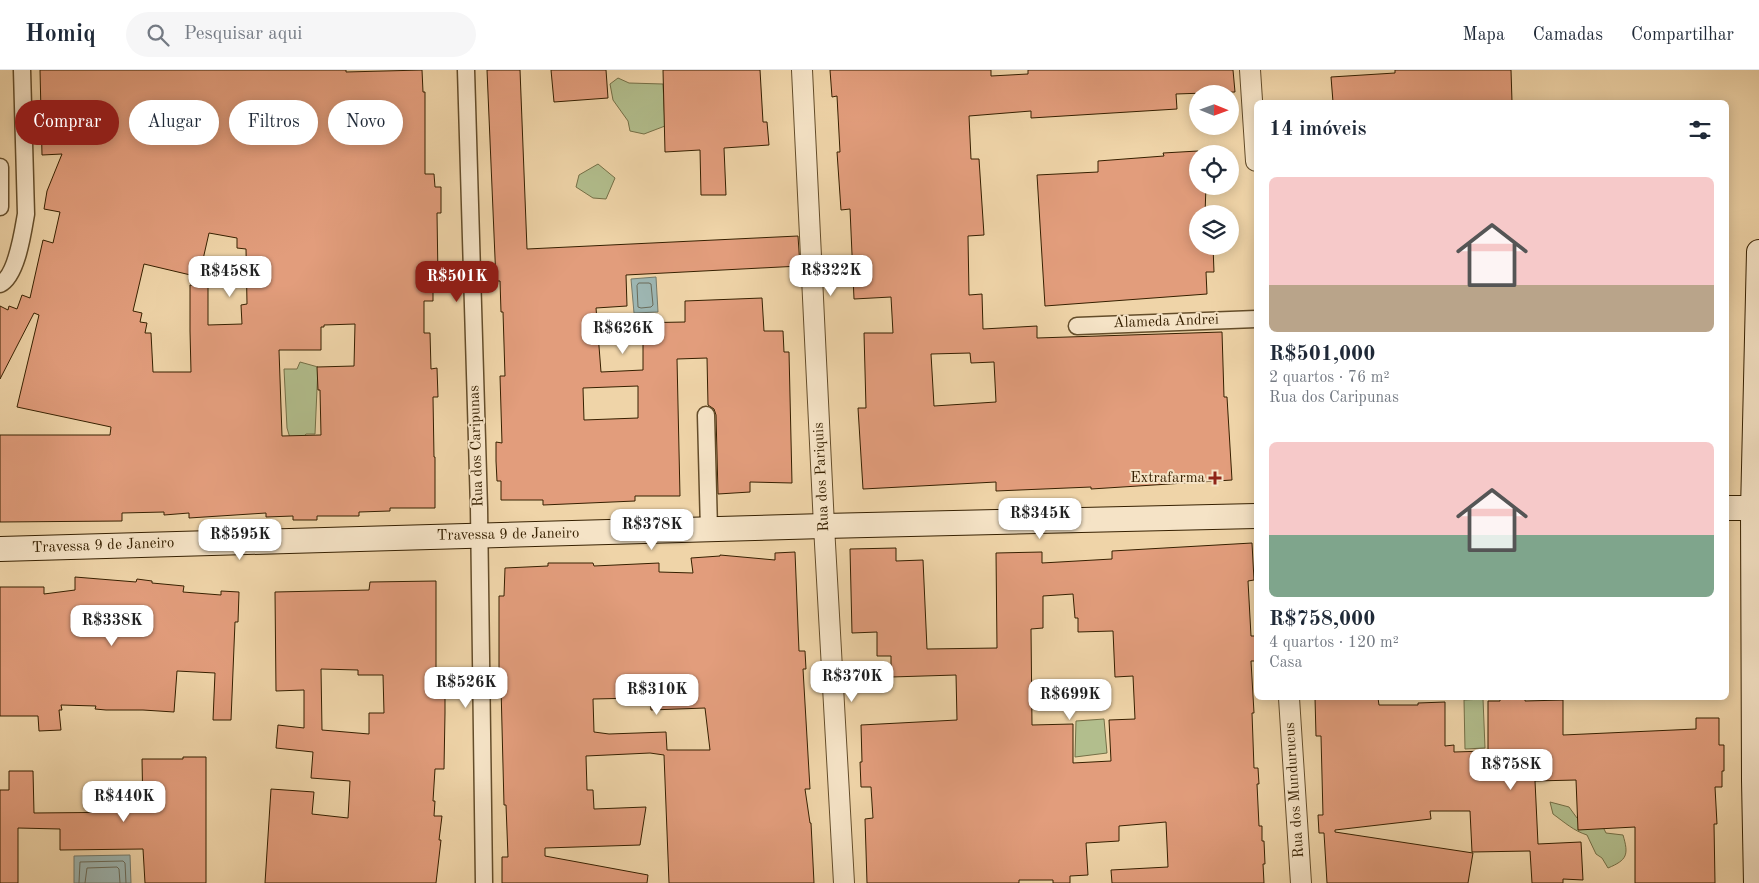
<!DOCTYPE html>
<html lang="pt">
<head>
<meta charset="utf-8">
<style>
	:root { --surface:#fff; --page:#f6f6f7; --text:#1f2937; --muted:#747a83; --line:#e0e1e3; --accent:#8f2418 }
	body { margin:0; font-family:"Old Standard TT",serif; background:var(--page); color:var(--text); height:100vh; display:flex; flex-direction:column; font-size:19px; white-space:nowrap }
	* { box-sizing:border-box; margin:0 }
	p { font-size:16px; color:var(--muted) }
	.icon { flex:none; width:28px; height:28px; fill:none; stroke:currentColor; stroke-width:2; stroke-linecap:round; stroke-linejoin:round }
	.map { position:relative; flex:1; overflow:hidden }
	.sheet { position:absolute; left:1254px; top:30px; width:475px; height:600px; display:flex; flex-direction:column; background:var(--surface); border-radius:8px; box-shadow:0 2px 12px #0003 }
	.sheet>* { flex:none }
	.hud { position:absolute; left:15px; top:30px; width:475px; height:45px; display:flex; gap:10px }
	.needle { width:32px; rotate:91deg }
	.fabs { position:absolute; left:1189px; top:15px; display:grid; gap:10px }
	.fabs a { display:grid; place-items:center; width:50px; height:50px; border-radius:50%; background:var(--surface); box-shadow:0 2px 12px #0003; font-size:25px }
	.price { position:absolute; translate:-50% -42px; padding:0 11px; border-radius:10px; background:#fff; color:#222; font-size:16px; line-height:32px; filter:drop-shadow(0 1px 2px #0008) }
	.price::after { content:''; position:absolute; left:50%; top:30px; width:15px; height:11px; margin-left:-8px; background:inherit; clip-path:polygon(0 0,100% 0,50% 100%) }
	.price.selected { background:var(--accent); color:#fff }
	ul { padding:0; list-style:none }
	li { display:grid; align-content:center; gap:10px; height:265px; padding:0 15px }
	li span { display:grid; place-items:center; height:155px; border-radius:8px; color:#555 }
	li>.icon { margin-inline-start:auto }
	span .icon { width:90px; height:90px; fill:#fffc; stroke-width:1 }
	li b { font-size:21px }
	h2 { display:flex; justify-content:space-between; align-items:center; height:60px; padding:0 15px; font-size:21px }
	.pill { padding:0 18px; border-radius:22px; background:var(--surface); box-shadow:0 2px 12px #0003; font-size:18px; line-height:45px }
	.pill.selected { background:var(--accent); color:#fff }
	header { display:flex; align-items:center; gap:30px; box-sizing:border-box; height:70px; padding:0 25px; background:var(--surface); border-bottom:1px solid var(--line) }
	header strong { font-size:24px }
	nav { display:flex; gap:28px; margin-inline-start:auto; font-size:18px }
	.search { width:350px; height:45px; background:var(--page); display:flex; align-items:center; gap:12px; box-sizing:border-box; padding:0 18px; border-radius:28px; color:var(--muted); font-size:19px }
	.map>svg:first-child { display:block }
	.green { fill:#b2be8d; stroke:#746f46 }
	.water { fill:#9db6b2; stroke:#747a6b }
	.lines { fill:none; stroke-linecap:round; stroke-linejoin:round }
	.shore { stroke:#6a6b59; stroke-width:1 }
	.building { fill:#e29d7c; stroke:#362000; fill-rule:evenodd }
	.minor-casing { stroke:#644d2a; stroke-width:19 }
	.tertiary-casing { stroke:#644d2a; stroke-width:22 }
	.secondary-casing { stroke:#362000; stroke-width:26 }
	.minor { stroke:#f5e3c6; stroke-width:16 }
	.tertiary { stroke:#f5e3c6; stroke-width:20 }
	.secondary { stroke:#f5e3c6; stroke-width:24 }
	.poi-dot { fill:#8f2418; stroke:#f5e3c6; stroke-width:2 }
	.labels { text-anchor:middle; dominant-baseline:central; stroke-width:4; stroke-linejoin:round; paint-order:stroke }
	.street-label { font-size:15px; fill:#362000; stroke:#f5e3c6 }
	.poi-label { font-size:15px; fill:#362000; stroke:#f5e3c6; text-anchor:end }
</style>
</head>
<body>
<header>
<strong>Homiq</strong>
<div class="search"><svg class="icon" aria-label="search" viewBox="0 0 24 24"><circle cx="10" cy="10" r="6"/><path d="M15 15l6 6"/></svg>Pesquisar aqui</div>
<nav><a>Mapa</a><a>Camadas</a><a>Compartilhar</a></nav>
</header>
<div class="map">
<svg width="1759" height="813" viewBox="0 0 1759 813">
	<rect width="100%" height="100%" fill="#efd4a8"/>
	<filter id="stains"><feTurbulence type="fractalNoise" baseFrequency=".004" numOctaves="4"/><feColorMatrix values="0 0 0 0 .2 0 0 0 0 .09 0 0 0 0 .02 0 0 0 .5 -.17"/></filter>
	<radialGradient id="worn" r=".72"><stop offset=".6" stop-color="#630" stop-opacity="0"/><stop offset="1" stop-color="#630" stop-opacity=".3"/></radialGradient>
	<!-- green -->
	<path class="green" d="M618,8l11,5 34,1 2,42 -21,8 -14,-3 -2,-10 -15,-21 -3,-16z
		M598,94l17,14 -9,21 -13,-1 -17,-11 3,-12z
		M300,292l18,5 -3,67h-9l-4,5 -12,-1 -3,-10 -3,-59h13z
		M1483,629l2,49 -20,1 -1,-49z
		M1104,649l3,34 -32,4 1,-36z
		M1550,732l19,5 8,11 17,-2 8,9 4,8 17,2c6,20 4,25 -15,33l-6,-10 -6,-4 -9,-19c-13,-4 -23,-13 -34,-21z"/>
	<!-- water -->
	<path class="water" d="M656,207l2,35 -24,1 -3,-34z
		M130,785l1,28h-57v-27z"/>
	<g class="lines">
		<!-- shore -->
		<path class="shore" d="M639,213h10l2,1 2,21 -2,2 -10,1 -3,-1 -1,-21z
			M79,813l1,-21 43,-1 2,2 1,20
			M85,813l2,-15 30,-1 2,2 1,14"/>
	</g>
	<!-- building -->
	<path class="building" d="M40,0h306v2l76,-2 1,22h2v82h9l1,13h6v26h-4l1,65h-5v23h-9v32h6l1,36 6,-1 1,29h-5l1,60h1v51h-45v3l-31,1v4h-42v4h-24v-4l-27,1v-4l-77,5v-5l-25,2v-3l-42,1v8l-122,1v-87h110l1,-8 -94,-20 22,-92 -5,-2 -34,66v-73l8,4 1,-4 8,3 5,-14 8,3 13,-58 10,3 7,-31 -16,-3 3,-18 15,-37 -20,1zM209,163l28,5v10l9,1 1,55 -6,1 1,19 -34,1v-39l-18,-1v46l1,41h-38l-2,-39h-6l2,-10 -7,-1 2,-9 -9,-2 11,-47 55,13zM355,254l-1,42 -37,1 1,23h2l1,45 -39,1 -3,-86h42v-23h3v-2z
		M487,0h33l7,179 271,-13 2,30 -174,9 1,31 -31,2 5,64 42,-2v-32h-13v-15l55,-1v-21l77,-3 2,33h19l1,21h5l3,131 -42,-1v10l-32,2 -2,-79 -2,-6 -6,-4 -1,-47 -30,1 3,137h-45v5l-92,4v-5h-42v-19h-4l-1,-20v-19l6,1 -2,-67h5l-2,-64h-2l-1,-31h-4zM638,316v32l-54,2 -1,-32z
		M551,0h55l2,28 -54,4z
		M663,0h97l3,52h4l2,23 -45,3 2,47h-25l-1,-45 -35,2z
		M830,0h161v6l37,-2v-4h205l2,22 -59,2 1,15 -146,9v-7l-62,5 2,43h8l5,76 -16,1 1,59 13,-1 1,35 54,-3v12l185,-6 2,65h3l5,83 -141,9v-2l-95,4v-9l-133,7 -5,-81h8l-2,-75h29l-2,-36 -37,2 -4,-90 -9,1 -4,-58h3l-3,-56 -5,1zM970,283l1,10 23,-1 2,40 -62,4 -3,-52z
		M1395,0h116l1,32h-125v-1l-54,1 -2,-25 64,-4z
		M1198,81v35h8l-1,28h-7v32h15l1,26h-8l1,22 -162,12 -8,-131 61,-3v-11l66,-5 -1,-3z
		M1252,473l2,37 -6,1 3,55h5v25h-5l3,52h-2l2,55h4l1,16h-2l2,42h3v15h2l1,23h-2l1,19h-152l-1,-13 57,-3 -2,-45 -47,4v15l-33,2 2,32 -18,1v7h-17v-3h-34v3h-152l-2,-64 8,-1 -2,-31h-10l-1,-25h2l-1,-37 96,-5 -1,-45 -65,2v-21h-14v-24l-25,1 -2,-84 46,-1v13l27,-1 4,89 70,-1 -1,-95 46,-1v11l70,-4v-8zM1073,524l2,24h3v14l35,-1 2,46 18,-1 2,43 -26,1 2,41 -38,2v-39l-41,1 -1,-96 12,-1v-32z
		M795,482l4,99h6l1,18h-3l7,120h-5l5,34h1l3,60h-145l-5,-128 -14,-2 -64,3 1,34h6l1,19 52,-2 -6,38 -95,3v8l103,19 -1,8h-145v-26h6l-2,-52h-2l-3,-118 -6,1 -1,-18h5v-74h5l1,-28 43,-2v-3h45l1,3 65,-3v9l34,1 -2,-15 29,-2v-1l55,5v-7zM638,628v1h12l1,11 54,-2 5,42h-43l-1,-18 -57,2 -15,-2 -1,-33z
		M75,507l61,5 1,-3 15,2v2l32,3 -1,6 38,3v-4l18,1 -1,30h-3l-4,98h-18l2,-47 -38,-2 -3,41 -31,-2h-37l-11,-1 1,-3 -35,-1 1,5h-3l2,20 -22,1 -1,-15h-38v-129h44v7l31,-4z
		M436,511v89h7v22h2v21l-1,56h-9l-2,32h2l-1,15h8l-3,24h2l-5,43h-171l6,-94 43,3 -2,22 36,4 2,-37 -39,-3 2,-26 -37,-4 2,-23 26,3v-38l-28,1 -1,-99 94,-2 1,-8zM321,599l37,1v5h25l1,38h-15v21l-47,-4z
		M1315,628h63l1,7h39v-2l27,-1v44l9,-1v7l34,-1v-50h12v-3h25v3l38,-1v35l133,-6v-11h23v27h5v26h-2v16h-7l2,37h-3l1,59h-80v-56l-57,3 -2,-50 -41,1 3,63 43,-2 2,38 -20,-1v4h-31l-2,-32 -58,1 -2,-41h-40l1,8 -96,11v2l138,21 -5,30h-141l-3,-50h-5l-1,-18h5l-2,-79h-5z
		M183,687h23v126h-61l-2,-34 -83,1v-21l-42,-1v55h-18v-93h9v-19h24l1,42 109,-1 -1,-53h41z"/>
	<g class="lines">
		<!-- minor casing -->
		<g class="minor-casing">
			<path id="minor" d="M466,0l13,438 5,375
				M0,97v40
				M0,214c17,-8 23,-53 26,-70l-4,-144
				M1077,256l179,-7
				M706,345l3,115"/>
		</g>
		<!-- tertiary casing -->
		<g class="tertiary-casing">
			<path id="tertiary" d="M802,0l22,456 20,357
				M1250,0l6,91
				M1289,628l12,185"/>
		</g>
		<!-- secondary casing -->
		<g class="secondary-casing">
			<path id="secondary" d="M1726,438h33
				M0,479l824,-23 432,-10
				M1756,813l-2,-103 -1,-269 6,-259"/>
		</g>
		<!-- minor -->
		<use href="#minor" class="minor"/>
		<!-- tertiary -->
		<use href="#tertiary" class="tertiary"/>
		<!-- secondary -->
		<use href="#secondary" class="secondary"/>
	</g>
	<!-- markers -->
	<path class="poi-dot" d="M1212.5 400.5h5v5h5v5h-5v5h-5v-5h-5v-5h5z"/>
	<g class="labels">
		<!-- street labels -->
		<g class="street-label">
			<text transform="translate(1166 252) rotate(-2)">Alameda Andrei</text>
			<text transform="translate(477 376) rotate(-92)">Rua dos Caripunas</text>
			<text transform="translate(822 407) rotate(-93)">Rua dos Pariquis</text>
			<text transform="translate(508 465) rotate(-1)">Travessa 9 de Janeiro</text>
			<text transform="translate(103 476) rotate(-2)">Travessa 9 de Janeiro</text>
			<text transform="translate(1295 720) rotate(-94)">Rua dos Mundurucus</text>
		</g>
		<!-- poi labels -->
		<g class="poi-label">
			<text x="1205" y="408">Extrafarma</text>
		</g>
	</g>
	<rect width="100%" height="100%" filter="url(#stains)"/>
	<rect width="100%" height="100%" fill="url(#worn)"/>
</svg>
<div class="fabs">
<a><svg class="needle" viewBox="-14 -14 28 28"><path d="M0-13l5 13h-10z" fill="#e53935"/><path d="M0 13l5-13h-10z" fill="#747a83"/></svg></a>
<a><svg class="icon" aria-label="locate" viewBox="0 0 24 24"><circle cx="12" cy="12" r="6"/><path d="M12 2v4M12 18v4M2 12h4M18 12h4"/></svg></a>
<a><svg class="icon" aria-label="layers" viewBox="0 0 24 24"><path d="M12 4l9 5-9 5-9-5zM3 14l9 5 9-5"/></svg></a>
</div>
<b class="price" style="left:831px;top:227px">R$322K</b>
<b class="price" style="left:230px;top:228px">R$458K</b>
<b class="price selected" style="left:457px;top:233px">R$501K</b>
<b class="price" style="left:623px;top:285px">R$626K</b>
<b class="price" style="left:1040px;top:470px">R$345K</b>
<b class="price" style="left:652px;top:481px">R$378K</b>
<b class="price" style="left:240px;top:491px">R$595K</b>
<b class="price" style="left:112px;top:577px">R$338K</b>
<b class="price" style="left:852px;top:633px">R$370K</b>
<b class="price" style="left:466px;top:639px">R$526K</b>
<b class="price" style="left:657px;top:646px">R$310K</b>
<b class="price" style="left:1070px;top:651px">R$699K</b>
<b class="price" style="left:1511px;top:721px">R$758K</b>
<b class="price" style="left:124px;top:753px">R$440K</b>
<div class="hud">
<a class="pill selected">Comprar</a>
<a class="pill">Alugar</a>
<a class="pill">Filtros</a>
<a class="pill">Novo</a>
</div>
<section class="sheet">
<h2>14 imóveis<svg class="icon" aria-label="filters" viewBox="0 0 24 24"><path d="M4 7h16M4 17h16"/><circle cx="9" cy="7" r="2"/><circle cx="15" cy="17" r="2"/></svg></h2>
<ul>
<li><span style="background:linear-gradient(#f6c9c9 70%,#b9a48a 0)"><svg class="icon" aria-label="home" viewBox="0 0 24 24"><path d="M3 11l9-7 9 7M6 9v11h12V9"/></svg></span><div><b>R$501,000</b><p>2 quartos · 76 m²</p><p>Rua dos Caripunas</p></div></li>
<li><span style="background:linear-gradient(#f6c9c9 60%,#7fa58c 0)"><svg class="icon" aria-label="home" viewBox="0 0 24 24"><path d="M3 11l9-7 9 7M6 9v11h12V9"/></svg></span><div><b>R$758,000</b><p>4 quartos · 120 m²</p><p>Casa</p></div></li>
</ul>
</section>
</div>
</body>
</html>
